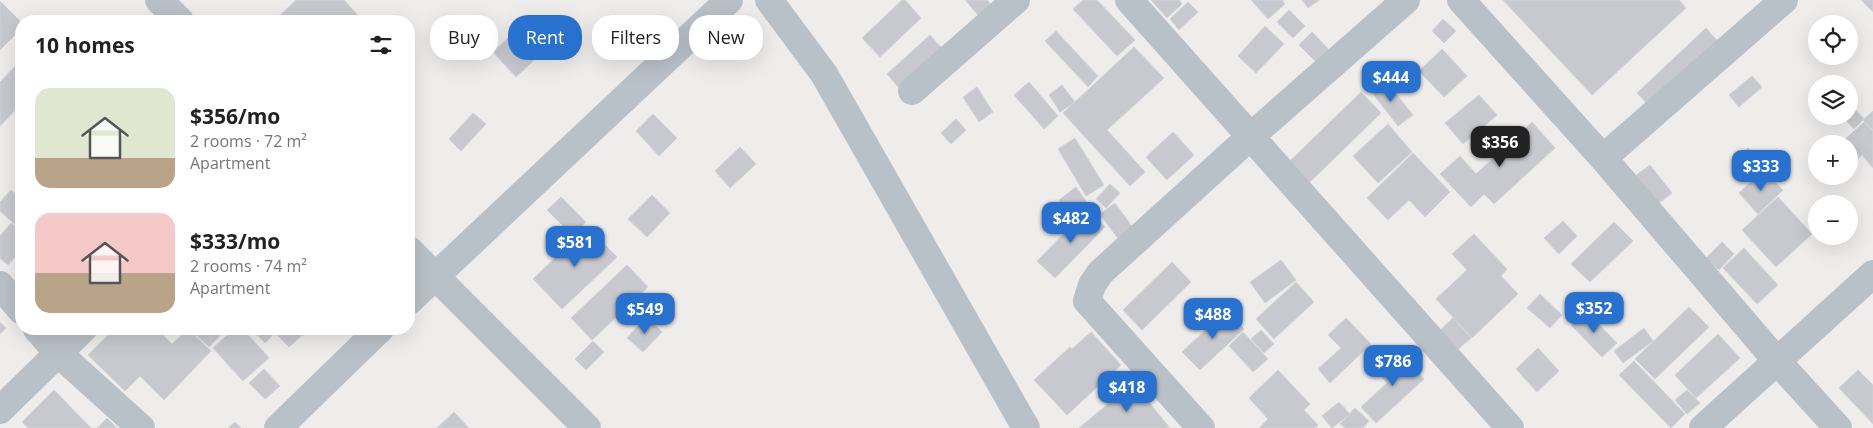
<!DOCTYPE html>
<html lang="en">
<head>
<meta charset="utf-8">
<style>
	:root { --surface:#fff; --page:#f6f6f6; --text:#222; --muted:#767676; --accent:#2871ce }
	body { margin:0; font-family:"Open Sans",sans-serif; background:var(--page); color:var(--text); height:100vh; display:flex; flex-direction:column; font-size:19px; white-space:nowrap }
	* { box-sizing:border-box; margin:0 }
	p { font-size:16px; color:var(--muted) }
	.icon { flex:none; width:28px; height:28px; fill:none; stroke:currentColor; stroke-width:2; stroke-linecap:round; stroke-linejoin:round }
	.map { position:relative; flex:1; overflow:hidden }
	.drawer { position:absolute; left:15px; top:15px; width:400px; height:320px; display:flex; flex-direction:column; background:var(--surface); border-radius:20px; box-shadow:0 5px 20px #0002 }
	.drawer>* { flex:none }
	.guide { position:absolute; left:430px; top:15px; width:475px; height:45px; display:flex; gap:10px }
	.tools { position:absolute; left:1808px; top:15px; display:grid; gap:10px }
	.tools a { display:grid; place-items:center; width:50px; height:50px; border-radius:50%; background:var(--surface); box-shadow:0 5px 20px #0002; font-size:25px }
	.price { position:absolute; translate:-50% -42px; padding:0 11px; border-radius:10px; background:var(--accent); color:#fff; font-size:16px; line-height:32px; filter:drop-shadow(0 1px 2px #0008) }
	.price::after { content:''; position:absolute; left:50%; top:30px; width:15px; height:11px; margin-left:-8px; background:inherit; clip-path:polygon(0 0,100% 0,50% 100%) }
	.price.active { background:#222; color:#fff }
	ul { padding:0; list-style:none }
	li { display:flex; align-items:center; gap:15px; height:125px; padding:0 20px }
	li span { display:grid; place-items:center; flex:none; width:140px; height:100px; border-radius:15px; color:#555 }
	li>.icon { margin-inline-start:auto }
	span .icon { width:60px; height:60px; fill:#fffc; stroke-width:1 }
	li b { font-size:21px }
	h2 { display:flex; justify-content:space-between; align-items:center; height:60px; padding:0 20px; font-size:21px }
	.tag { padding:0 18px; border-radius:20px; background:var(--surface); box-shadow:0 5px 20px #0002; font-size:18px; line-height:45px }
	.tag.active { background:var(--accent); color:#fff }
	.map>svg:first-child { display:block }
	.building { fill:#c7c9cf; stroke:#d1d3d7 }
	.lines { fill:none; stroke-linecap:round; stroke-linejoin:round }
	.minor { stroke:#b9c1c8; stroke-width:28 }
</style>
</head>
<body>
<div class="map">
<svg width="1873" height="428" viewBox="0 0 1873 428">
	<rect width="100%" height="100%" fill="#efecec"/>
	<!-- building -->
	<path class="building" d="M296,0h48l19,21h-89z
		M902,0h3l16,18 -41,39 -18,-19z
		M965,0h22l9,10 -13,11z
		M1083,0h14l38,40 -18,16 -44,-47z
		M1151,0h28l3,4 -15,14z
		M1251,0h31l3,4 -17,15z
		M1302,0h17l-11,8z
		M1503,0h176l7,8 -94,87z
		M1861,0h12v12z
		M0,1l21,21v7l-21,21z
		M1188,2l10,10 -19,18 -9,-11z
		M1289,10l16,16 -12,12 -16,-16z
		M1443,19l13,12 -12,12 -12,-12z
		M524,23l23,25 -31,29 -23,-25z
		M1265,26l19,18 -28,29 -18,-17z
		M1706,28l16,18 -69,64 -16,-17z
		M1056,31l42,45 -10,11 -43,-46z
		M1312,32l22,23 -13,12 -22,-22z
		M930,35l20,22 -44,39 -19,-22z
		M1134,47l30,31 -57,52 38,42 -15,14 -67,-73z
		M1442,49l25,27 -23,21 -25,-26z
		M21,60v44l-21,22v-44z
		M1397,64l19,15 -9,11 -18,-16z
		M1752,76l10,11 -23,20 -10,-12z
		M1825,78l6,6h-11z
		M1384,79l29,36 -15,11 -28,-36z
		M1029,82l29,34 -14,13 -30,-34z
		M1062,85l13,17 -15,10 -11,-17z
		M977,87l16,25 -14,10 -16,-25z
		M1361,92l20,21 -71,69 -20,-21z
		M1479,95l18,20 -34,29 -18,-21z
		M1849,103l15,16 -10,10 -12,-13h7z
		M1873,111v19l-10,-10z
		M473,113l13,11 -25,27 -12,-12z
		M653,114l24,24 -18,18 -23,-25z
		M956,119l10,11 -15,14 -10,-11z
		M1532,122l23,26 -61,56 -10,-10 -13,13 -31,-33 20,-18 16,18z
		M1864,122l9,9v37l-11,-13 -8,7 -5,-5v-13h-9z
		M1388,124l24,28 -34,31 -25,-27z
		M1173,132l21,23 -27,25 -21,-23z
		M1075,138l29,47 -18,11 -28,-47z
		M740,147l16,17 -26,24 -15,-17z
		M1748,148l16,16 -13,12 -15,-16z
		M1413,153l37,39 -25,25 -16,-17 -21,20 -21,-22z
		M1650,165l22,28 -16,12 -21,-29z
		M1763,170l20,20 -25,24 -19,-21z
		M1110,184l10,9 -14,15 -10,-9z
		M1076,187l10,14 -17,13 -10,-14z
		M11,190l10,9v31l-21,-19v-9z
		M652,195l18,18 -23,24 -19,-18z
		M561,197l25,25 -14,13 -25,-25z
		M1778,197l34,37 -36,33 -34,-37z
		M1115,203l27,37 -15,11 -27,-37z
		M1087,210l18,17 -50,51 -18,-17z
		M1563,221l14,15 -18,18 -15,-16z
		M1614,222l19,19 -43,41 -19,-18z
		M11,223l10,9v18l-13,15 -8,-7v-22z
		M587,227l30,30 -55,52 -29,-30z
		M1474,234l33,35 -6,7 17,18 -46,44 -36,-39 31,-29 -15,-16z
		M1722,242l12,12 -15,16 -13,-12z
		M1744,248l34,37 -21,19 -34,-36z
		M1281,260l15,20 -31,23 -15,-21z
		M1172,262l19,20 -49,48 -19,-20z
		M627,265l21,22 -56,53 -21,-22z
		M1296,282l18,20 -40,37 -18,-20z
		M1540,294l22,21 -12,13 -23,-20z
		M1689,307l20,20 -54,52 -20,-20z
		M1227,310l17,19 -44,41 -18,-18z
		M1586,311l31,32 -15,14 -31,-32z
		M646,317l16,15 -19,20 -16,-14z
		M1346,318l25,26 -41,39 -12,-14 23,-21 -13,-13z
		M1453,318l18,20 -16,14 -18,-19z
		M0,322l6,6 -6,6z
		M1644,328l9,13 -30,22 -9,-12z
		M114,329h17l5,5 5,-5h16l15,15 16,-15 23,22 -47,49 -24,-24 -15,15 -37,-36z
		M190,329h36l-17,18z
		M234,329h9l26,29 -26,23 -30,-33z
		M251,329h58l-20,18 -14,-14 -10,10z
		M1261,330l13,14 -10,9 -13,-14z
		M1091,332l30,33 -54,50 -33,-35 36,-33 2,2z
		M1243,332l25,27 -15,13 -24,-26z
		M1718,334l22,24 -44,40 -21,-23z
		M593,341l11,11 -18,18 -11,-11z
		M1538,348l21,23 -22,21 -21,-23z
		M1398,351l26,28 -48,44 -15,-16 26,-24 -10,-12z
		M1634,361l51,53 -14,14 -52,-53z
		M264,369l16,17 -15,13 -16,-16z
		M1278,370l32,34 -6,6 14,15 -3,3h-56l9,-9 -19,-21z
		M1858,370l15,15v39l-34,-36z
		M1133,383l37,45h-91z
		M54,390l37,38h-63l-6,-6z
		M1687,390l13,13 -13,11 -12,-14z
		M1339,402l11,12 -18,14 -10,-12z
		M1355,408l14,13 -6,7h-18l-5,-4z
		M454,412l15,16h-32z
		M107,418l10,10h-20z
		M235,422l6,6h-13z"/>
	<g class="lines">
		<!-- minor -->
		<path class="minor" d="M159,0l21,21
			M769,0l55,74 202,354
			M1129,0l381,428
			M1461,0l142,158 174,203 61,67
			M912,91l104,-91
			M1603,158l181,-158
			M409,250l178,178
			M0,285l21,25
			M409,301l320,-301
			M37,329l21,24 83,75
			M0,410l83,-81
			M278,428l102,-99
			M1201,428l-114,-127 5,-16 8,-12 151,-137 155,-136
			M1703,428l170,-154"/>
	</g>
</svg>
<div class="tools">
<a><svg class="icon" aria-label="locate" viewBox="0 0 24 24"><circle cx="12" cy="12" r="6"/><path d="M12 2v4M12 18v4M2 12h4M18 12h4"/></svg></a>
<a><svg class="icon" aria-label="layers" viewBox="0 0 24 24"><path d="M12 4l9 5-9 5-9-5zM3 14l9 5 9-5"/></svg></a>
<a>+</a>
<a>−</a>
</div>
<b class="price" style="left:1391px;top:103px">$444</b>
<b class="price active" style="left:1500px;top:168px">$356</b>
<b class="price" style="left:1761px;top:192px">$333</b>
<b class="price" style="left:1071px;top:244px">$482</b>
<b class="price" style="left:575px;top:268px">$581</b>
<b class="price" style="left:1594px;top:334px">$352</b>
<b class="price" style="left:645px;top:335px">$549</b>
<b class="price" style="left:1213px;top:340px">$488</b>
<b class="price" style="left:1393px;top:387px">$786</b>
<b class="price" style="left:1127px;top:413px">$418</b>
<div class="guide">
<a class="tag">Buy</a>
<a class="tag active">Rent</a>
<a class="tag">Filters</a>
<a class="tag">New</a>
</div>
<section class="drawer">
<h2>10 homes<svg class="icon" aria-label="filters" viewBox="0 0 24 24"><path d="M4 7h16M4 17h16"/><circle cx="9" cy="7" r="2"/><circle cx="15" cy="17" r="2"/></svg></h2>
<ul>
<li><span style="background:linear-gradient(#dfe7d0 70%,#b9a48a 0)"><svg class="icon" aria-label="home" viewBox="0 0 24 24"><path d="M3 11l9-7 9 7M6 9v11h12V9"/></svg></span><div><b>$356/mo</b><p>2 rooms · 72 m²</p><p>Apartment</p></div></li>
<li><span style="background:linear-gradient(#f6c9c9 60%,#b9a48a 0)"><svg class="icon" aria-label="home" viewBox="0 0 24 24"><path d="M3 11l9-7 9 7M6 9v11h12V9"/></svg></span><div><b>$333/mo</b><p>2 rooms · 74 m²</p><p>Apartment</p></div></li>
</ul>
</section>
</div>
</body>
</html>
